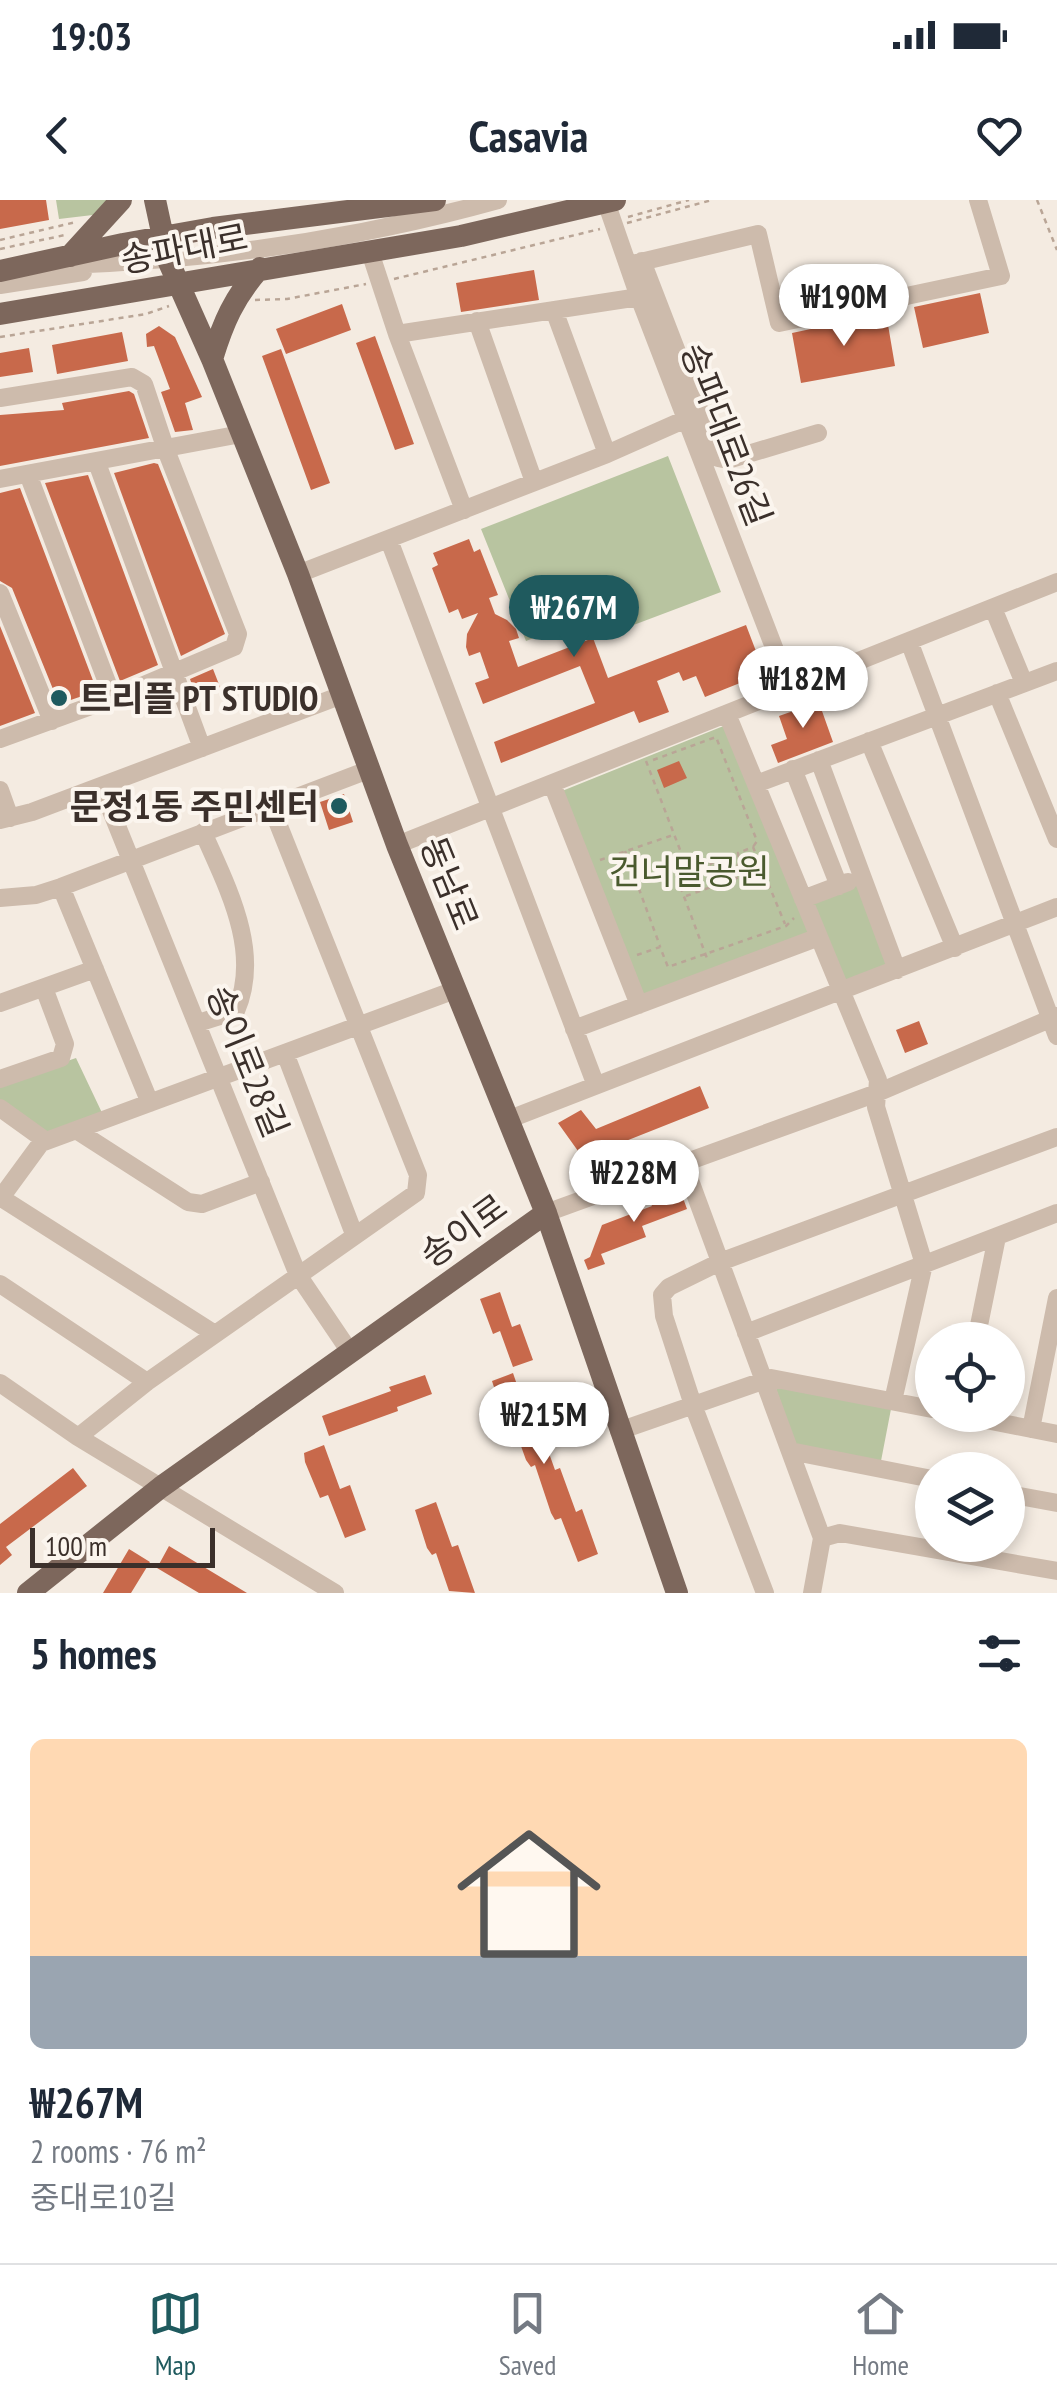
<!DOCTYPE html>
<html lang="en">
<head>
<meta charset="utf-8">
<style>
	:root { --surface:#fff; --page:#f2f2f3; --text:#1f2937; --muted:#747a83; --line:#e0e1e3; --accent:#1f5a5e }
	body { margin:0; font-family:"PT Sans Narrow","Noto Sans KR",sans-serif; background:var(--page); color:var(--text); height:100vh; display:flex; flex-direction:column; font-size:38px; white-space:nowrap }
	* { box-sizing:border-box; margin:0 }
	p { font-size:32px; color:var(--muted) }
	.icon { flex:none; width:55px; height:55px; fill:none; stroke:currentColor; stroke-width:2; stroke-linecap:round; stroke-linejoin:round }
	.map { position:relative; height:1393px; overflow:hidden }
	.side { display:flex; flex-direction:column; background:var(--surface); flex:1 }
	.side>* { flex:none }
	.fabs { position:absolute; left:915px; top:1122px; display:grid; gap:20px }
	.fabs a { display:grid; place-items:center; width:110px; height:110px; border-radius:50%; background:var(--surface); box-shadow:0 5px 15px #0003; font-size:50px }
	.scale { position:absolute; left:30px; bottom:25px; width:185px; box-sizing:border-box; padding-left:10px; border:5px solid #3b302b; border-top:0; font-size:28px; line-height:35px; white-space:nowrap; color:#3b302b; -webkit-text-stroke:8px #fbf5ee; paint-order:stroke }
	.price { position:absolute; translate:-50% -85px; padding:0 22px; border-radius:35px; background:#fff; color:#222; font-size:32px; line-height:65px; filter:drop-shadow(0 2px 5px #0008) }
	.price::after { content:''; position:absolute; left:50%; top:60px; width:30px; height:22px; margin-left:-15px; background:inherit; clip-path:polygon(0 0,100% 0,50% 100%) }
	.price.selected { background:var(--accent); color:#fff }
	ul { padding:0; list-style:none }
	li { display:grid; align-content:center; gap:20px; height:530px; padding:0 30px }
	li+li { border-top:2px solid var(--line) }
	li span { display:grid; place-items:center; height:310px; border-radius:15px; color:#555 }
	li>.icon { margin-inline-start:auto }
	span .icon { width:180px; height:180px; fill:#fffc; stroke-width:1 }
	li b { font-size:42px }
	h2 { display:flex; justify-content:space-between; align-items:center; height:120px; padding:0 30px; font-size:42px }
	.status { display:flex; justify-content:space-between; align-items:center; height:70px; padding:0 50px; background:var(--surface); direction:ltr }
	.status svg { height:28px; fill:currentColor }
	header { display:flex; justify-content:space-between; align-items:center; height:130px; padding:0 30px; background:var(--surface); font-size:45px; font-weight:800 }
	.menu { display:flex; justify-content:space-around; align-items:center; height:140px; border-top:2px solid var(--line); background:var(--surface); font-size:28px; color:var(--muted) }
	.menu a { display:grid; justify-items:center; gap:5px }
	.menu .selected { color:var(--accent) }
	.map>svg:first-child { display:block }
	.green { fill:#b8c4a0 }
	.building { fill:#c8694b }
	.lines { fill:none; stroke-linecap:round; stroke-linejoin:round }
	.path { stroke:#b9a596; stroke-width:2.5; stroke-dasharray:5 5; stroke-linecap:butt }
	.minor { stroke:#cdbbac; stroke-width:18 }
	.major { stroke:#7d675c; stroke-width:22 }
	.poi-dot { fill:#1f5a5e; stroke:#fbf5ee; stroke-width:4 }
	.labels { text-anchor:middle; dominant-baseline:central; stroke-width:8; stroke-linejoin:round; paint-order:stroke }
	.street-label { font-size:35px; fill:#3b302b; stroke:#fbf5ee }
	.poi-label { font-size:35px; font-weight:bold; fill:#3b302b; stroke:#fbf5ee; text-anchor:start }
	.park-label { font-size:35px; fill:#4a5a2e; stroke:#fbf5ee }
</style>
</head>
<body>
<div class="status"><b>19:03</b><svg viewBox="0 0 49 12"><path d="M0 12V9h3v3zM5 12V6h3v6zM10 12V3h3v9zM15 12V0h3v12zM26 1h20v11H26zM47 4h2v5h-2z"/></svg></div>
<header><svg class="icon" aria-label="back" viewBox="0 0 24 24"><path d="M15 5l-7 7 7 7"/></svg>Casavia<svg class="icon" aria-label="heart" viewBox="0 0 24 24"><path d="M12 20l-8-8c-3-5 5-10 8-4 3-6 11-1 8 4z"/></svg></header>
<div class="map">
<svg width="1057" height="1393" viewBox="0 0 1057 1393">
	<rect width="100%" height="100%" fill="#f4ebe1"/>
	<!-- green -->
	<path class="green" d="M56,0h68l-6,12 -59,7z
		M668,256l53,136 -114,43 -7,-23 -74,29 -45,-112z
		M726,525l89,210 -173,63 -80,-207z
		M860,682l34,86 -50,18 -33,-85z
		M76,858l28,59 -52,20 -52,-37v-16z
		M775,1186l116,23 -10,52 -85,-14z"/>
	<!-- building -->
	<path class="building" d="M0,0h46l3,20 -49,9z
		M534,70l5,30 -78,12 -5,-29z
		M980,93l9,40 -66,15 -9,-41z
		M342,104l9,26 -65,24 -10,-25z
		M886,113l9,53 -94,17 -9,-50z
		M159,126l16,11 27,60 -17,6 8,27 -18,2 -14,-40 9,-3 -16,-43 -7,1 -1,-13z
		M122,132l6,29 -71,13 -5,-29z
		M375,136l39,108 -19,6 -39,-107z
		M29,148l4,24 -33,5v-24z
		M281,149l49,134 -19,7 -49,-134z
		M129,191l5,3 15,44 -149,28v-51l64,-5 -2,-7z
		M154,263l4,1 67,170 -44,22 -67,-183z
		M88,275l70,190 -38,16 -75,-198z
		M20,288l77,203 -38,13 -47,-116 -12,-7v-88z
		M469,339l5,13 6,-3 18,46 -9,3 6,16 12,6 9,9 3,9 -10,3 9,26 75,-29 15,40 138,-53 13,34 -19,8 5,14 -40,16 -9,-21 -13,5 -4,-9 -22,9 12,31 -30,11 -5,-12 -133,52 -7,-21 101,-39 -15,-37 -97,38 -8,-21 14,-5 -9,-26 -11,4 -3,-9 1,-13 11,-21 -16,6 -4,-10 -9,4 -17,-45 6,-3 -5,-12z
		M0,426l35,87 -35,13z
		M213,469l7,18 -24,10 -6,-18z
		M817,497l16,45 -55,21 -7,-18 16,-6 -8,-23 20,-7 -2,-5z
		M679,561l8,17 -23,10 -7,-18z
		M344,594l9,28 -24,8 -9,-28z
		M919,821l9,23 -23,9 -9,-23z
		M700,886l9,22 -116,46 -15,-3 -20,-28 23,-13 15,19z
		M679,987l8,22 -45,17 4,11 -45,17 4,10 -17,6 -4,-10 6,-3 12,-32 50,-19 -4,-8z
		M500,1092l12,35 8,-3 13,36 -20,7 -13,-36 -7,3 -13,-35z
		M513,1173l15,44 7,-3 20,56 5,-2 16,44 6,-3 16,45 -20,8 -17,-44 -6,2 -4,-7 -16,-48 -4,2 -5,-7 -13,-36 -5,2 -4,-8 -12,-37z
		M425,1175l7,19 -35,13 1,4 -69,25 -7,-20 69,-25 -2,-4z
		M324,1245l16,44 10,-4 16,45 -21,8 -17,-43 -8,3 -15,-36 -1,-9z
		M73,1268l14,18 -81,61 6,8 -12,10v-41z
		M436,1302l16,45 6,-2 17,48 -26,-2 -13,-38 -4,2 -5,-7 -12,-38z
		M169,1346l78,47h-48l-42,-25z
		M129,1349l21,13 -19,31h-28z"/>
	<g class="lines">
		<!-- path -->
		<path class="path" d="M1037,0l20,50
			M628,17l61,-17
			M627,23l85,-23
			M0,40l76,-18
			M0,49l65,-14
			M394,79l206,-50
			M255,100l32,-1 79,-15
			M0,137l146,-23 23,-8
			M653,560l63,-23 41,104 -4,6
			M646,561l41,107 -12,5
			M625,651l35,95
			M670,659l38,102
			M600,660l73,-25
			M741,677l-3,-24 15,-6 32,77
			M711,687l5,-27 9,-2 13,7
			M698,690l3,-19 14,-10
			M686,696l73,-26
			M637,755l23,-8 8,20 118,-41 8,-8"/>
		<!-- minor -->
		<path class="minor" d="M606,2l33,95 151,392
			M370,52l27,82 67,176
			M642,61l76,197 10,2 90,-27
			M66,65c145,-5 292,-26 432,-65
			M628,65l130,-31 21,89 222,-47 -23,-76
			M0,85l83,-13
			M554,110l53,144
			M477,121l57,161
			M397,134l242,-37
			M0,198l132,-21 12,7 22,66 72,184 -4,13 -121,51 -113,41
			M97,263l105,285
			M28,274l85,224
			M0,279l241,-45
			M389,340l206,543
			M298,374l309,-120 79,-35
			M0,393l52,128
			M993,408l31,75
			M909,441l148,395
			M997,493l60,146
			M727,514l151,366 -2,27 48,157 -31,137
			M869,541l86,207
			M819,560l78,210
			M793,569l46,117
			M552,584l87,221
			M756,584l301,-113
			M101,586l197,489 52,77
			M0,590l10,28
			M0,620l32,-8 310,-117
			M397,645l660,-263
			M61,687l89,216
			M0,698l36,-3 25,-8 307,-117
			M803,699l45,-17
			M0,803l95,-34
			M198,823l38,-12c26,-60 -9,-124 -33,-179
			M574,829l245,-92
			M285,853l69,181
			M0,879l61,-21 4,-14 -21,-56
			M0,908l46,33
			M507,920l550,-213
			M76,930l112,72 14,2 59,-22
			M684,964l138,374 -10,55
			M0,997l215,137
			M0,999l41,-56 414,-153
			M546,1013l331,-120 180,-77
			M0,1084l147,98
			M746,1133l311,-120
			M976,1140l21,-103
			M0,1183l78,54 257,156
			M961,1215l96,19
			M1031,1229l26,-131
			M619,1231l152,-53 161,31
			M78,1237l69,-55 269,-189 2,-18 -147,-369
			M790,1251l142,28
			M1008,1294l49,9
			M822,1338l18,-5 217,38
			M765,1393l-72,-188 -29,-89 -2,-21 7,-8 51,-25 337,-125"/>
		<!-- major -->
		<path class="major" d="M155,0l13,60 44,99 86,215 99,271 149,368 131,380
			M70,56l51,-56
			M0,71l123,-27 90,-16 222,-28
			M0,114l461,-78 154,-36
			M212,159c11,-36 22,-62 48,-91
			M28,1393l133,-106 385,-274"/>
	</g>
	<!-- markers -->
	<g class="poi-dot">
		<circle cx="59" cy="498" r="10"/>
		<circle cx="339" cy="606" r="10"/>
	</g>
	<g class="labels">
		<!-- street labels -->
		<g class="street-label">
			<text transform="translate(184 48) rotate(-11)">송파대로</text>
			<text transform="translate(727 234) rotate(69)">송파대로26길</text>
			<text transform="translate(450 683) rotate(68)">동남로</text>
			<text transform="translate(248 861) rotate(68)">송이로28길</text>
			<text transform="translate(463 1030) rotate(-36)">송이로</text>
		</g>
		<!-- poi labels -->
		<g class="poi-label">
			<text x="79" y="498">트리플 PT STUDIO</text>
			<text x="319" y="606" text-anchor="end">문정1동 주민센터</text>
		</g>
		<!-- park labels -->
		<g class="park-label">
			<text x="689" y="671">건너말공원</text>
		</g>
	</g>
</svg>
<div class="fabs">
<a><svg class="icon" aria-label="locate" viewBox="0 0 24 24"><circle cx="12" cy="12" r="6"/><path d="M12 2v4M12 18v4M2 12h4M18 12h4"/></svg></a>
<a><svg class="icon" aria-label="layers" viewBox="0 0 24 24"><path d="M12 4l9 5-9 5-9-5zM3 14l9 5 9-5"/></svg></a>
</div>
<div class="scale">100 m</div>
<b class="price" style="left:844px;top:149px">₩190M</b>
<b class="price selected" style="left:574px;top:460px">₩267M</b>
<b class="price" style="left:803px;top:531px">₩182M</b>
<b class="price" style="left:634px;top:1025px">₩228M</b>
<b class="price" style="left:544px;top:1267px">₩215M</b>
</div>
<section class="side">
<h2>5 homes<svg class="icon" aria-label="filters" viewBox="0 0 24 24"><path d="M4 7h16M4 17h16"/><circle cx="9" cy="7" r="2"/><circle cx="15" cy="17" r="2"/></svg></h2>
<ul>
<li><span style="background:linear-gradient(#ffd9b3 70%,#9aa5b1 0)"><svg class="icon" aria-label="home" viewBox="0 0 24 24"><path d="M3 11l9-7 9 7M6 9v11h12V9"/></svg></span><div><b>₩267M</b><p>2 rooms · 76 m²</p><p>중대로10길</p></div></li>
</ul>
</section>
<nav class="menu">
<a class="selected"><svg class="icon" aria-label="map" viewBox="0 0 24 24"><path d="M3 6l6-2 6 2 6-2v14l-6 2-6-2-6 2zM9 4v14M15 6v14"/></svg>Map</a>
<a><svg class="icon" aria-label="saved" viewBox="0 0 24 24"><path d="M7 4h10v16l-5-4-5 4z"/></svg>Saved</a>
<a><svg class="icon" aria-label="home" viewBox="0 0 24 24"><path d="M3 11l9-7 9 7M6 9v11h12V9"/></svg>Home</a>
</nav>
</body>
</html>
